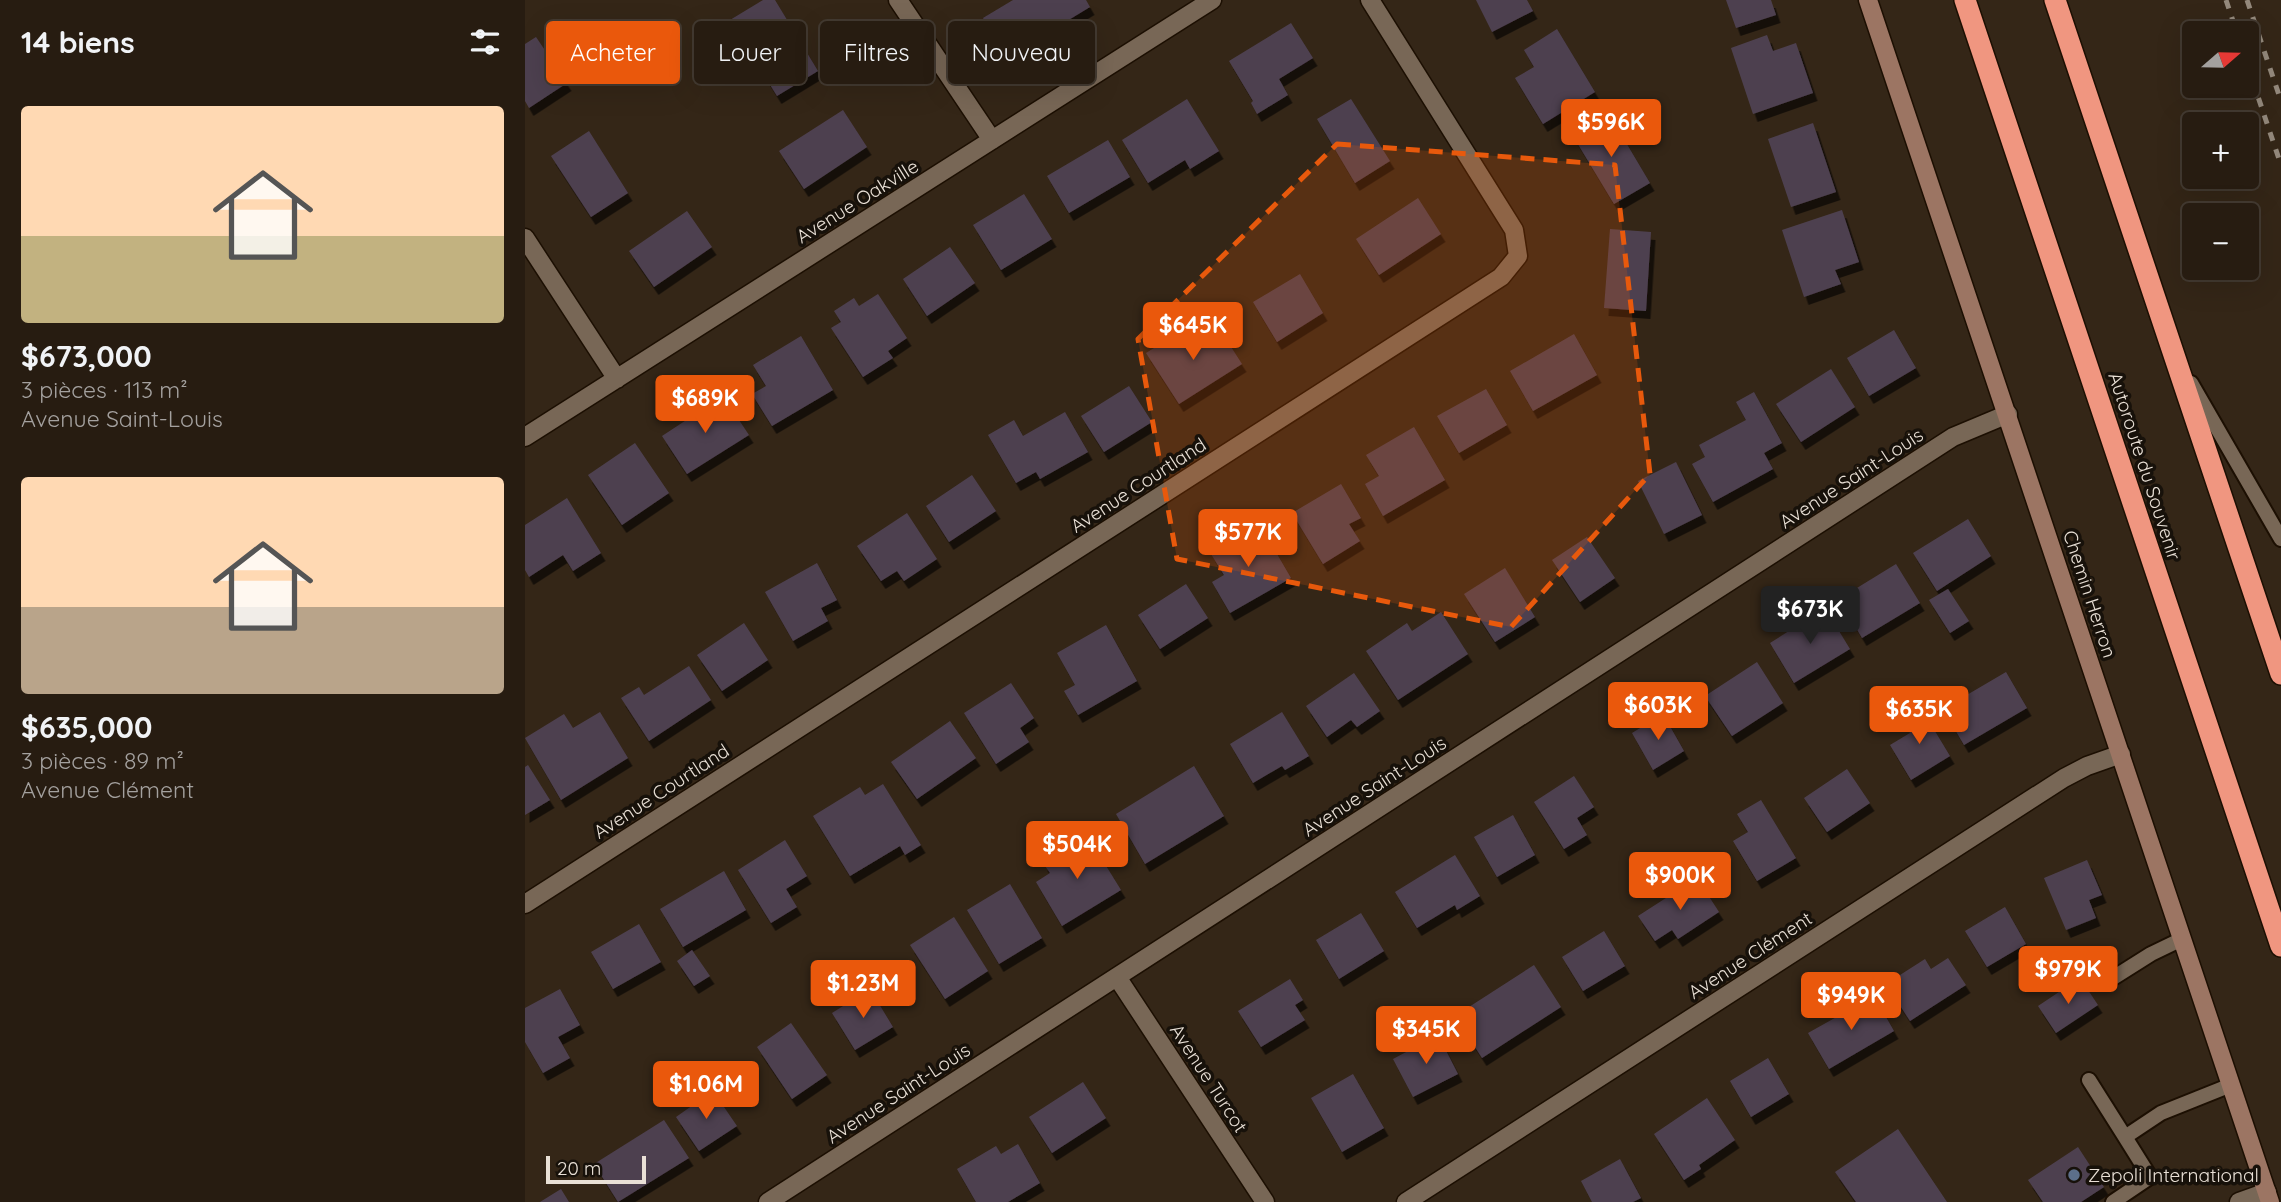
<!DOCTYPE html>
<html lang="fr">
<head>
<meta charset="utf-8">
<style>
	:root { --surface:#271c11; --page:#2f251a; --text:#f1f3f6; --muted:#a4a19f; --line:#433a31; --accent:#ea580c }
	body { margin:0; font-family:Quicksand,sans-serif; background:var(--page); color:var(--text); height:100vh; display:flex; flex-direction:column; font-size:26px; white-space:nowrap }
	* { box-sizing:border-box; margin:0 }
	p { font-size:23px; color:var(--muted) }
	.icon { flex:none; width:38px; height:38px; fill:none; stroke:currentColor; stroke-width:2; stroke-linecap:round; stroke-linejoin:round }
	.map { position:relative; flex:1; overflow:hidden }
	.details { display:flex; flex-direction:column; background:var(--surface); width:525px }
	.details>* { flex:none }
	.guide { position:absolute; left:21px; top:21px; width:665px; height:63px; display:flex; gap:14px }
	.needle { width:46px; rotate:70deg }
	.buttons { position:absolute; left:1657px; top:21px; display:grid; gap:14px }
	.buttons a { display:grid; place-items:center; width:77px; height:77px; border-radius:7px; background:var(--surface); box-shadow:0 7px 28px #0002,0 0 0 2px var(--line); font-size:35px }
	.scale { position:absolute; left:21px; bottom:18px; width:100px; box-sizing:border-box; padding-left:7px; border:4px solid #e9e0d6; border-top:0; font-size:19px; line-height:24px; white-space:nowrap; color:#e9e0d6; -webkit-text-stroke:5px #17110a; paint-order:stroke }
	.price { position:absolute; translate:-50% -60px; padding:0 16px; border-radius:7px; background:var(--accent); color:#fff; font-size:23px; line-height:46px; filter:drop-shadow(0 2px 4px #0008) }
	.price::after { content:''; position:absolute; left:50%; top:42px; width:21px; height:16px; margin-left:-10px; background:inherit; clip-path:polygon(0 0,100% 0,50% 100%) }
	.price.on { background:#222; color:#fff }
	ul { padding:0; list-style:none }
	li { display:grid; align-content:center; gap:14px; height:371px; padding:0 21px }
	li span { display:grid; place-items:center; height:217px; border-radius:7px; color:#555 }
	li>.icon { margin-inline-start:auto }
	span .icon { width:126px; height:126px; fill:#fffc; stroke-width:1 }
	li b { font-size:30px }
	h2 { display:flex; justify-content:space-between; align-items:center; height:84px; padding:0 21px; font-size:30px }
	.chip { padding:0 24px; border-radius:7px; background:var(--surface); box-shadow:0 7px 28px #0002,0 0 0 2px var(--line); font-size:24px; line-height:63px }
	.chip.on { background:var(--accent); color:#fff }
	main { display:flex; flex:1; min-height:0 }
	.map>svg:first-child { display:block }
	.building { fill:#4e4050; filter:url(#shadow) }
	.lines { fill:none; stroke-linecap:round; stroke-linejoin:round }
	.service-casing { stroke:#1c0f02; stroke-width:18 }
	.minor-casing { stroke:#1c0f02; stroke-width:21 }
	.secondary-casing { stroke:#1c0f02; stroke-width:21 }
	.motorway-casing { stroke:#1c0f02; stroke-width:24 }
	.service { stroke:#786756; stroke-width:14 }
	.minor { stroke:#786756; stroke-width:18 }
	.secondary { stroke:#9c7563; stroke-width:18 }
	.motorway { stroke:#f09680; stroke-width:21 }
	.rail { stroke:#94897c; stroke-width:5; stroke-dasharray:9 9; stroke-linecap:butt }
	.marked { fill:#e8590c; fill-opacity:0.2; stroke:#e8590c; stroke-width:5; stroke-dasharray:14 9; stroke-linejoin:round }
	.service-dot { fill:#5c6f8a; stroke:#17110a; stroke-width:2.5 }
	.labels { text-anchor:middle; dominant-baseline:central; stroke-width:7; stroke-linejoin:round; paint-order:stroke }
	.street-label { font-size:19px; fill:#e9e0d6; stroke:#17110a }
	.poi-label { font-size:19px; fill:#e9e0d6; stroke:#17110a; text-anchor:start }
</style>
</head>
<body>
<main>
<section class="details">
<h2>14 biens<svg class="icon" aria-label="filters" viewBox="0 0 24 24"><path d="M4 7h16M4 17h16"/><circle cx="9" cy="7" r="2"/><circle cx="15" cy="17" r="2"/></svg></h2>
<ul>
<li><span style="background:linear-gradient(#ffd9b3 60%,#c2b280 0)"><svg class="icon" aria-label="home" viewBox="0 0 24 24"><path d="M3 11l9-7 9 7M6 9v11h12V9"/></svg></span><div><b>$673,000</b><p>3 pièces · 113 m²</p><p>Avenue Saint-Louis</p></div></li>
<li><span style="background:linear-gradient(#ffd9b3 60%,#b9a48a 0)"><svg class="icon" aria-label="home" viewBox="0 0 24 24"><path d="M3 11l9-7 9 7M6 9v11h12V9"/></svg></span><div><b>$635,000</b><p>3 pièces · 89 m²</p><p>Avenue Clément</p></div></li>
</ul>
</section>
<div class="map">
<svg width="1756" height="1202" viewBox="0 0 1756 1202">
	<defs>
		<filter id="shadow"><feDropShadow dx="4.5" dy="8" stdDeviation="0" flood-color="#0009"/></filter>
	</defs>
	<rect width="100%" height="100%" fill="#342617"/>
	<!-- building -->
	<path class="building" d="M238,0h12l43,71 -41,25 -47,-76z
		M488,0h73l4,7 -84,51 -23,-40z
		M951,0h51l6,11 -41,21z
		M1201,0h45l5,15 -40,13z
		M766,23l22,35 -34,21 9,16 -31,19 -6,-11 2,-2 -24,-40z
		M1032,29l38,63 -52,32 -28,-46 19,-11 -10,-17z
		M1242,35l6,16 23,-8 17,50 -60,21 -22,-66z
		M11,37l31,46 -38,25 -4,-7v-57z
		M662,99l32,52 -29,18 -5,-9 -37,23 -26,-43z
		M826,99l39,62 -35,22 -38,-64z
		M318,110l24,37 -63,42 -25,-38z
		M1084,114l41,69 -36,21 -41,-68z
		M1288,123l23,69 -45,15 -23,-68z
		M64,131l39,62 -37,24 -40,-61z
		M583,140l22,37 -61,36 -22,-37z
		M499,194l28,45 -51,31 -28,-45z
		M893,198l23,36 -62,41 -23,-36z
		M1317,210l17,52 -24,8 6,14 -37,13 -22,-67z
		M162,211l25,36 -58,40 -25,-36z
		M1085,229l41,3 -5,79 -42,-3z
		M425,247l25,36 -48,33 -24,-37z
		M775,274l23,39 -46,29 -24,-40z
		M353,294l29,44 -19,13 5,7 -30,19 -32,-49 10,-6 -7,-11 20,-13 5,8z
		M692,325l25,39 -63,40 -33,-51 40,-25 7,12z
		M1369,330l22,38 -47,28 -22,-38z
		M1049,334l23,41 -64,36 -23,-40z
		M276,336l32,54 -61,36 -20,-32 14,-8 -13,-21z
		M1306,369l24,38 -54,35 -25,-38z
		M604,386l23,36 -48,30 -23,-36z
		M961,389l21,36 -48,28 -22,-37z
		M1229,392l28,51 -18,10 9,16 -60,33 -21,-38 13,-7 -6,-12 47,-25 -10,-18z
		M198,396l26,39 -62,39 -25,-38z
		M540,412l23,40 -48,27 -4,-7 -20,11 -28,-48 26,-15 9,16z
		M889,427l31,53 -62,36 -18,-32 14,-8 -13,-21z
		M110,443l34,50 -47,32 -34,-50z
		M1151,462l26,53 -38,19 -26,-53z
		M447,475l24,36 -47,31 -23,-36z
		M816,484l20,34 -12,6 11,17 -37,23 -31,-51z
		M42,498l34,55 -28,18 -10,-16 -34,22 -4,-7v-45z
		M382,513l30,46 -33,22 -7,-10 -16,10 -24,-35z
		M1443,519l23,37 -54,35 -24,-38z
		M735,525l31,53 -61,35 -18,-31 12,-7 -13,-21z
		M1062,537l28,41 -35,24 -28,-42z
		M292,563l20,37 -16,8 7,13 -35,20 -28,-49z
		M1371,564l24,39 -58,35 -23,-39z
		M980,568l30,49 -40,25 -31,-48z
		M661,584l22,34 -48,31 -22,-34z
		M1423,589l21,32 -19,12 -21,-33z
		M1300,608l25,41 -56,34 -24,-40z
		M916,612l27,42 -70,46 -32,-49 41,-28 5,8z
		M219,623l24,37 -46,31 -25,-36z
		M581,625l31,56 -59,34 -14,-24 11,-6 -18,-32z
		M1232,662l26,41 -51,33 -27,-40z
		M164,666l22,34 -62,41 -28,-43 18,-11 5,8z
		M1481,672l21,36 -63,37 -21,-36z
		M829,673l26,38 -23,16 -6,-7 -24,17 -21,-31z
		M486,683l23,35 -14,10 9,14 -33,22 -32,-51z
		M1396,708l29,48 -39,24 -21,-35 20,-12 -8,-14z
		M75,712l28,46 -67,42 -36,-62 39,-24 9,14z
		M757,712l27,44 -24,14 -3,-4 -29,17 -23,-39z
		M1138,714l21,37 -31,19 -21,-37z
		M425,721l26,37 -59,41 -26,-37z
		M3,765l22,35 -25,15v-48z
		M669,766l30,50 -79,48 -29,-50z
		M1322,769l23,34 -43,29 -23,-34z
		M1049,776l20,31 -17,11 10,17 -23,14 -30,-47z
		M358,784l38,61 -16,10 -5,-9 -50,30 -37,-60 47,-29 5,8z
		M1236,800l35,58 -39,23 -24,-40 15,-9 -11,-18z
		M988,815l22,40 -38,22 -23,-40z
		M562,835l34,55 -59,36 -26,-44 14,-9 -7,-10z
		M260,840l22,36 -21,13 11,18 -26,16 -33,-53z
		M930,855l25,41 -23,14 -2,-5 -38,23 -22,-36z
		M1562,860l15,35 -13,5 7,18 -30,12 -22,-52z
		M199,871l22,39 -63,37 -23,-38z
		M1172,878l22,34 -41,27 -6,-9 -17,11 -17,-25z
		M485,884l32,54 -43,26 -32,-54z
		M1480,907l21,37 -39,23 -22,-36z
		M836,913l23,38 -45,28 -23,-39z
		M429,917l34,54 -43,28 -35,-54z
		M114,924l22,38 -48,27 -22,-37z
		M1079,931l21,35 -42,25 -21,-34z
		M167,950l18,26 -16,10 -17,-25z
		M1423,958l18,27 -56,36 -24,-37 39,-25 6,10z
		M1009,965l27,42 -79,51 -27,-42z
		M1555,978l18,27 -42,28 -18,-27z
		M765,979l13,21 -8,5 10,15 -44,27 -23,-36z
		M35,989l20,36 -22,12 12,21 -27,15 -18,-31v-34z
		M345,989l23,38 -38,23 -23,-37z
		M1349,996l20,35 -65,38 -21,-36z
		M266,1023l36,52 -35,24 -35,-52z
		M913,1035l20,39 -45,23 -20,-38z
		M1243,1058l21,36 -38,23 -21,-36z
		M828,1074l31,54 -42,24 -31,-54z
		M558,1082l23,36 -54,35 -23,-36z
		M188,1091l24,35 -38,25 -23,-34z
		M1182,1098l28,42 -36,25 2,4 -17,11 -30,-46z
		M139,1120l25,38 -71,44 -24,-38z
		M1373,1129l49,73h-91l-21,-30z
		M493,1144l22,39 -32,19h-32l-19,-33 39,-23 5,8z
		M1553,1147l26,40 -23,15h-38l-15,-22z
		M1095,1159l21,39 -8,4h-41l-11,-21z
		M36,1189l8,13h-29z"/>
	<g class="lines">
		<!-- service casing -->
		<g class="service-casing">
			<path id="service" d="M1666,383l90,156
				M1580,983l46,-29 31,-15
				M1564,1080l36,57
				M1588,1202l37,-25 -25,-40 36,-24 70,-28"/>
		</g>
		<!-- minor casing -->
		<g class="minor-casing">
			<path id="minor" d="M373,0l94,140
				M0,238l92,141
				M0,437l687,-437
				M0,904l976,-627 17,-21 -4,-26 -144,-230
				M592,977l148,225
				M243,1202l1185,-765 55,-23
				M881,1202l658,-424 23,-12 34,-12
				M1714,1202l28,-10"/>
		</g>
		<!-- secondary casing -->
		<g class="secondary-casing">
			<path id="secondary" d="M1343,0l402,1202"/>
		</g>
		<!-- motorway casing -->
		<g class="motorway-casing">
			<path id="motorway" d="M1440,0l316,946
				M1530,0l226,674"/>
		</g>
		<!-- service -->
		<use href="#service" class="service"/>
		<!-- minor -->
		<use href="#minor" class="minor"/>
		<!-- secondary -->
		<use href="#secondary" class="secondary"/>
		<!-- motorway -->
		<use href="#motorway" class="motorway"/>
		<!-- rail -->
		<path class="rail" d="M1701,0l11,33
			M1722,0l34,101
			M1722,64l34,101"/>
	</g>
	<!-- marked area -->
	<path class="marked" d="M812,144l278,21 35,309 -139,153 -334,-68 -39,-220z"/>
	<!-- markers -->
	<circle class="service-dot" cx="1549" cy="1175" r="7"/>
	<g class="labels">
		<!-- street labels -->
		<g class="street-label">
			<text transform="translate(332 201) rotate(-32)">Avenue Oakville</text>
			<text transform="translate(1620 466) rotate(72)">Autoroute du Souvenir</text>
			<text transform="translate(1326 478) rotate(-33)">Avenue Saint-Louis</text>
			<text transform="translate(613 485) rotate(-33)">Avenue Courtland</text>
			<text transform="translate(1565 594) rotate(72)">Chemin Herron</text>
			<text transform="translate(849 786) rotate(-33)">Avenue Saint-Louis</text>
			<text transform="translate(136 791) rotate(-33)">Avenue Courtland</text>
			<text transform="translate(1225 955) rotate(-33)">Avenue Clément</text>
			<text transform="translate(684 1078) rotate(57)">Avenue Turcot</text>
			<text transform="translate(373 1093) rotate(-33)">Avenue Saint-Louis</text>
		</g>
		<!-- poi labels -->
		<g class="poi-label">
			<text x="1563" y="1175">Zepoli International</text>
		</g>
	</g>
</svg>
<div class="buttons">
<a><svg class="needle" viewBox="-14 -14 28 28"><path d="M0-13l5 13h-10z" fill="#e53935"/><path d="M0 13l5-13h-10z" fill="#a4a19f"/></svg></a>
<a>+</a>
<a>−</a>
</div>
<div class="scale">20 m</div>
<b class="price" style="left:1086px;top:159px">$596K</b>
<b class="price" style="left:668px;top:362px">$645K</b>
<b class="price" style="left:180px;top:435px">$689K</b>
<b class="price" style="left:723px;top:569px">$577K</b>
<b class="price on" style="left:1285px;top:646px">$673K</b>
<b class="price" style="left:1133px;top:742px">$603K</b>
<b class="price" style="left:1394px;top:746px">$635K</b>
<b class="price" style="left:552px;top:881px">$504K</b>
<b class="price" style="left:1155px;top:912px">$900K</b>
<b class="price" style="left:1543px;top:1006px">$979K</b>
<b class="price" style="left:338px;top:1020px">$1.23M</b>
<b class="price" style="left:1326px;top:1032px">$949K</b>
<b class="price" style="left:901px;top:1066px">$345K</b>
<b class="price" style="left:181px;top:1121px">$1.06M</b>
<div class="guide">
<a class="chip on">Acheter</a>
<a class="chip">Louer</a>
<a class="chip">Filtres</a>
<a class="chip">Nouveau</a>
</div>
</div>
</main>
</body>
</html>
